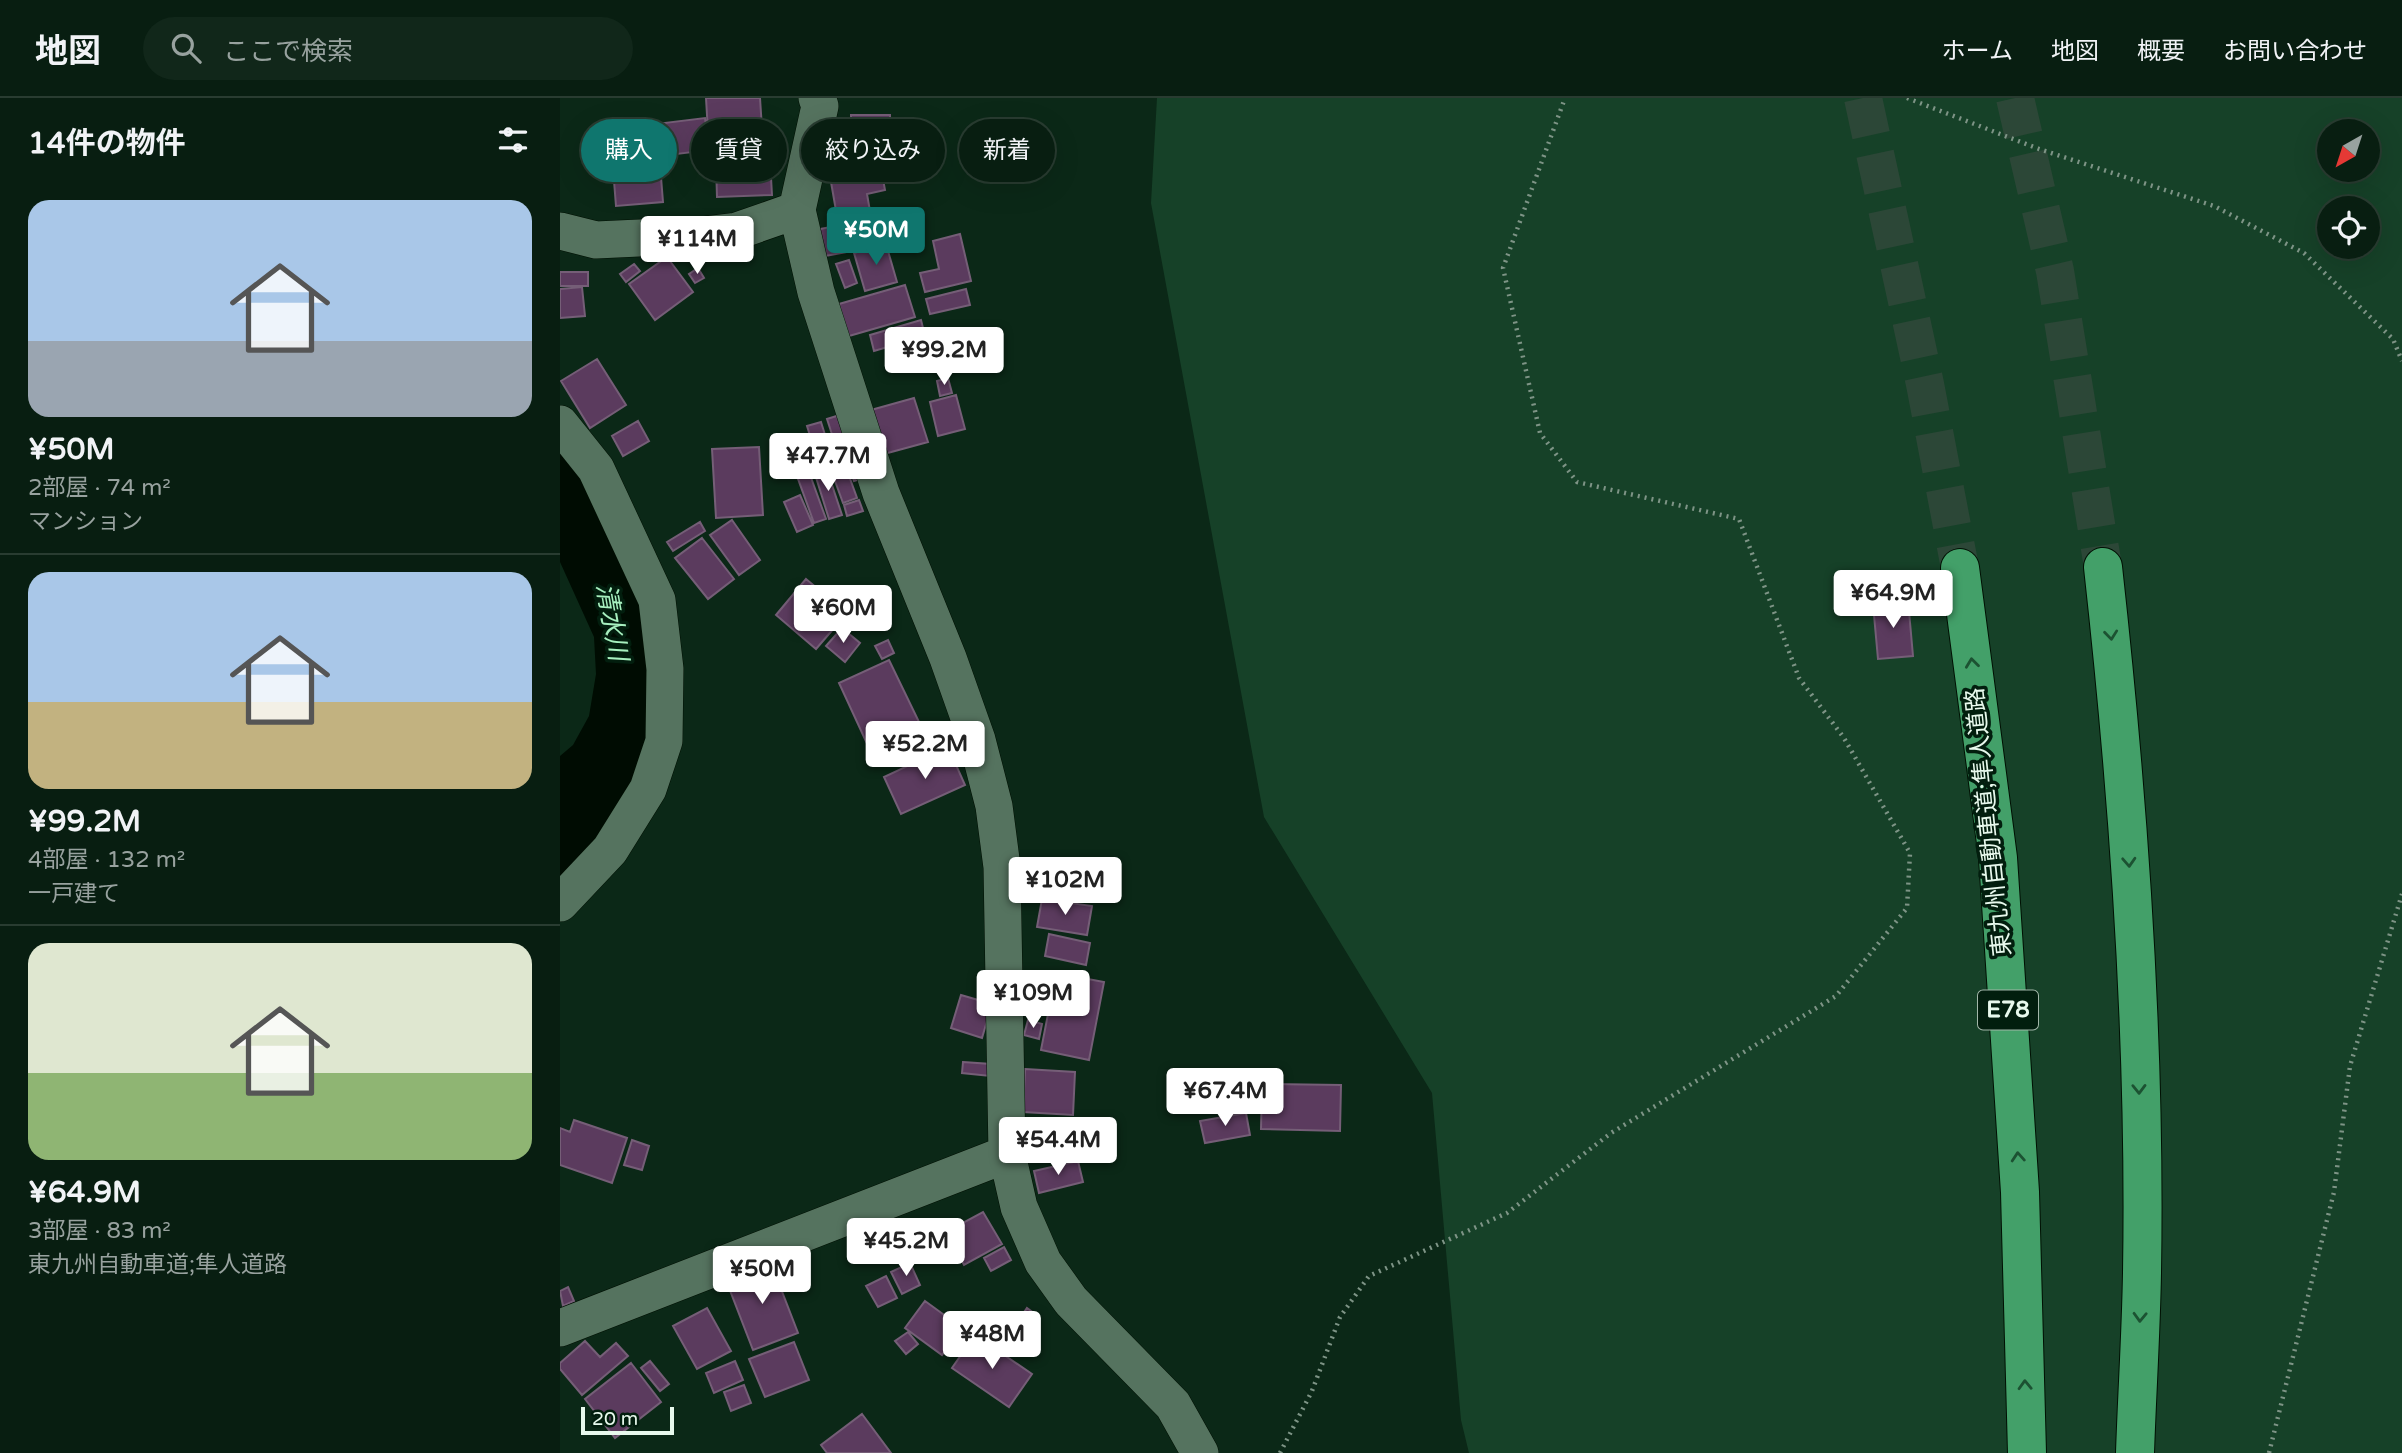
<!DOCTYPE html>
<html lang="ja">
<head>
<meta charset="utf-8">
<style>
	:root { --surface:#081e11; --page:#11271a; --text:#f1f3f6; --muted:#98a29f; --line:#293c31; --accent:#0f766e }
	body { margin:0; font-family:"Varela Round","Noto Sans JP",sans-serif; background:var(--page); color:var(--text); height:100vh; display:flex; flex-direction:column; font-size:26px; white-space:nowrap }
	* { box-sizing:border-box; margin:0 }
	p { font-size:23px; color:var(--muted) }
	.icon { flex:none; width:38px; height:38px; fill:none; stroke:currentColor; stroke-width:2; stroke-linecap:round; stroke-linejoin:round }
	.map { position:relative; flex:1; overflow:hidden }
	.panel { display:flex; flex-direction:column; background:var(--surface); width:560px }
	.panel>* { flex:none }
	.banner { position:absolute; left:21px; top:21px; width:665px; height:63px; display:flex; gap:14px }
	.needle { width:46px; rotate:219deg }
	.fabs { position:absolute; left:1757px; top:21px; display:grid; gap:14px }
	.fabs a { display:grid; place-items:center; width:63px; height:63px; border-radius:50%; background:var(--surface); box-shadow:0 7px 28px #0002,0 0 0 2px var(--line); font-size:35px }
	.scale { position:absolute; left:21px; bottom:18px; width:93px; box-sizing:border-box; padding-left:7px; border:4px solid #e8f9ed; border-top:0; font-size:19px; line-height:24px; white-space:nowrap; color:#e8f9ed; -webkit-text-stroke:5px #021e0e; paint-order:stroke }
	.price { position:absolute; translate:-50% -60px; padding:0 16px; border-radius:7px; background:#fff; color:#222; font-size:23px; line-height:46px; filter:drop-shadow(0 2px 4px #0008) }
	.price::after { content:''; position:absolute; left:50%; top:42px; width:21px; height:16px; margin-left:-10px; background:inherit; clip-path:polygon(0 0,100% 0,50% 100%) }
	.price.current { background:var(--accent); color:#fff }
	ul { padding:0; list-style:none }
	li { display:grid; align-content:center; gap:14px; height:371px; padding:0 28px }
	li+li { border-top:2px solid var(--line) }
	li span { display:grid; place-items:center; height:217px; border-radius:21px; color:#555 }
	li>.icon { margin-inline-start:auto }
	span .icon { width:126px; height:126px; fill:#fffc; stroke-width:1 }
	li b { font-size:30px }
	h2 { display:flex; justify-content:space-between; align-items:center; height:84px; padding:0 28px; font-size:30px }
	.pill { padding:0 24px; border-radius:32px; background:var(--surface); box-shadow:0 7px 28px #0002,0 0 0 2px var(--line); font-size:24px; line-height:63px }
	.pill.current { background:var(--accent); color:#fff }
	header { display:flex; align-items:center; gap:42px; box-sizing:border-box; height:98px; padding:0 35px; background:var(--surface); border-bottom:2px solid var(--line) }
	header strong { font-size:33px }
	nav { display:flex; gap:38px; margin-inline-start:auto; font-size:24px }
	.search { width:490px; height:63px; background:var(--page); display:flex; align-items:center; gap:18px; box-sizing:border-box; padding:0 24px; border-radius:38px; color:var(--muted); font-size:26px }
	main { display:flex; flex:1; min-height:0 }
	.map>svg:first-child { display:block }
	.green { fill:#164128; fill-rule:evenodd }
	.water { fill:#000c02 }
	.building { fill:#5b3b5e; stroke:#755e77; stroke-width:2 }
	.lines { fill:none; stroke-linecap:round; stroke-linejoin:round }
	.highway-tunnel { stroke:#2c4737; stroke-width:38; stroke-dasharray:38 19; stroke-linecap:butt }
	.street-casing { stroke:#001003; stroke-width:38 }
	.highway-casing { stroke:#001003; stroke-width:40 }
	.path { stroke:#7e9486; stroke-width:4.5; stroke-dasharray:2 5; stroke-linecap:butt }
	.street { stroke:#55735f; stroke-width:37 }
	.highway { stroke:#43a069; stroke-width:38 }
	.oneway { stroke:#1c5232 }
	.labels { text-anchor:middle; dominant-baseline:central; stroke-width:7; stroke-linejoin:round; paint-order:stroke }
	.shield { fill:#021e0e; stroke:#a3b7aa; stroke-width:2 }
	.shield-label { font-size:23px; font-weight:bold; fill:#e8f9ed }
	.street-label { font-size:24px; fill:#e8f9ed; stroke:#021e0e }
	.water-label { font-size:26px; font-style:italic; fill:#a7f0bf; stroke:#021e0e }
</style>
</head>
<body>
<header>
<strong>地図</strong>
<div class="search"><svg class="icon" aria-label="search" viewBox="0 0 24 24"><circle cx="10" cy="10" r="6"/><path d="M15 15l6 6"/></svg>ここで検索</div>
<nav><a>ホーム</a><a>地図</a><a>概要</a><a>お問い合わせ</a></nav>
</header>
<main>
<section class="panel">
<h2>14件の物件<svg class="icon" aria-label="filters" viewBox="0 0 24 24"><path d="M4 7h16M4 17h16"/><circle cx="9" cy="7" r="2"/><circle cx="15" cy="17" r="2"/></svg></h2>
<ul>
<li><span style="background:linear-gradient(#a9c7e8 65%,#9aa5b1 0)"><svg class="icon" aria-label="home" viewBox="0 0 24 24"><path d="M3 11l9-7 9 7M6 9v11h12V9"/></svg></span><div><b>¥50M</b><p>2部屋 · 74 m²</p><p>マンション</p></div></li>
<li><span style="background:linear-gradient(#a9c7e8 60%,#c2b280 0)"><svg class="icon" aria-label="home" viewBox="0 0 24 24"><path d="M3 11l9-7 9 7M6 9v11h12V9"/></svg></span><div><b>¥99.2M</b><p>4部屋 · 132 m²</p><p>一戸建て</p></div></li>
<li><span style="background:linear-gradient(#dfe7d0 60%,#8fb573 0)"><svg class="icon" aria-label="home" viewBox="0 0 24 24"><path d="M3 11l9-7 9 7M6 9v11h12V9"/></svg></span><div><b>¥64.9M</b><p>3部屋 · 83 m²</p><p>東九州自動車道;隼人道路</p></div></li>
</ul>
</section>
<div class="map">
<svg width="1842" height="1355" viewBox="0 0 1842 1355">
	<rect width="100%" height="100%" fill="#0b2817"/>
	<!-- green -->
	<path class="green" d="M597,0h1245v1355h-933l-8,-33 -29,-327 -168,-276 -113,-614zM1769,33h39v39h-39zM1769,110h39v39h-39z"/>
	<!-- water -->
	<path class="water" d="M0,341l71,128 20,76 -5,115 -25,57 -61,73v-132l13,-11 16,-29 7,-42 -2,-37 -34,-75z"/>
	<!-- building -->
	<path class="building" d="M146,0h54l2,31 -54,3z
		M291,17h39l1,56h-39z
		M145,20l4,32 -40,5 -5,-32z
		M210,38l2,20 -57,3 -1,-20z
		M98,42l5,62 -47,4 -5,-63z
		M210,62l2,35 -55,2 -1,-34z
		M322,76l3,16 -18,4 4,23 -33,5 -7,-40z
		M282,127l5,27 -33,6 -5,-27z
		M400,136l11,47 -46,11 -5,-19 19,-4 -6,-28z
		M326,146l11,38 -32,9 -11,-38z
		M107,159l26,35 -38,28 -26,-36z
		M289,162l8,23 -12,5 -9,-24z
		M74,166l6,7 -14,11 -6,-8z
		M138,170l6,10 -9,5 -6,-9z
		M0,174h28v14h-28z
		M345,187l10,32 -66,19 -10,-32z
		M22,189l3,29 -25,2v-29z
		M406,191l4,16 -40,9 -4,-15z
		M361,222l4,16 -51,15 -4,-16z
		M37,261l29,46 -36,23 -29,-47z
		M388,280l4,15 -12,3 -3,-15z
		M396,297l9,34 -27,7 -8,-34z
		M354,300l14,44 -44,12 -13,-44z
		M283,316l12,36 -16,6 -12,-37z
		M78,323l11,20 -26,15 -11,-20z
		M261,324l5,16 -14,4 -5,-16z
		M269,344l4,15 -17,3 -3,-14z
		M199,349l4,68 -47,3 -4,-69z
		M284,364l13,36 -14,5 -13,-36z
		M299,366l4,14 -9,3 -5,-14z
		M266,369l16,48 -13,4 -15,-48z
		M249,374l17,47 -12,4 -17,-47z
		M240,397l13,30 -16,7 -13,-30z
		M299,402l4,11 -16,5 -3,-11z
		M172,422l28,40 -21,15 -29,-40z
		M140,424l5,9 -32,20 -6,-9z
		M142,440l32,41 -26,20 -33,-41z
		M246,481l41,34 -31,36 -40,-34z
		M1348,502l5,56 -35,3 -5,-55z
		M282,530l18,15 -15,19 -19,-16z
		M328,542l6,13 -12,6 -7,-13z
		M329,562l31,64 -51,24 -30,-65z
		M388,649l17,38 -64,29 -17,-37z
		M482,801l50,7 -5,29 -50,-8z
		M489,836l41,9 -4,22 -41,-9z
		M496,875l48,9 -15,78 -48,-10z
		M401,897l31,9 -10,34 -31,-10z
		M468,922l14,4 -3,15 -15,-4z
		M403,964l28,2 -1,12 -28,-3z
		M465,971l50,3 -2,43 -50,-3z
		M702,986l79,1 -1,46 -79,-2z
		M686,1015l4,22 -45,8 -5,-22z
		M14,1022l53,18 -15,45 -52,-18v-37l10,4z
		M72,1042l17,6 -7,24 -18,-5z
		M518,1063l5,21 -44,11 -5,-22z
		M423,1114l19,32 -38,21 -18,-33z
		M444,1149l7,13 -20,11 -7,-13z
		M211,1165l27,70 -45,17 -27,-70z
		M350,1165l10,22 -18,9 -11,-22z
		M326,1178l11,22 -19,9 -12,-21z
		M8,1189l6,14 -11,5 -3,-15z
		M365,1203l37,27 -20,27 -37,-27z
		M147,1210l24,43 -34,18 -24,-43z
		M467,1210l11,8 -13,20 -12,-8z
		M348,1234l10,12 -12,10 -11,-13z
		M415,1237l57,39 -23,33 -57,-39z
		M25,1243l15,16 16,-14 12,13 -46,39 -22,-26v-6z
		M234,1244l15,38 -44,17 -16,-38z
		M90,1263l19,23 -9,7 -19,-23z
		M175,1263l8,19 -29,13 -8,-20z
		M71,1265l30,39 -46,36 -30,-39z
		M184,1287l7,18 -20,8 -7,-19z
		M302,1316l29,39h-64l-6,-8z"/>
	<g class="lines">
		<!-- highway-tunnel -->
		<path class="highway-tunnel" d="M1303,0l62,286 35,184
			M1455,0l40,173 48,296"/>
		<!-- street casing -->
		<g class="street-casing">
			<path id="street" d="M257,0l3,8 -23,104 19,82 65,201 67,165 29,82 17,66 8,61 5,287 12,53 24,55 28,39 102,104 27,48
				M0,133l36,9 108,-5 33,-4 60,-21
				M0,326l36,45 61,131 8,69 -1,72 -16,48 -38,61 -50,53
				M0,1230l447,-174"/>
		</g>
		<!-- highway casing -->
		<g class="highway-casing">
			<path id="highway" d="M1543,469c26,234 43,471 39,706 -1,60 -5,120 -7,180
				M1400,470l38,290 22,334 7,261"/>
		</g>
		<!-- path -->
		<path class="path" d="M1347,0l132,51 175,57 90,47 89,86 9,22
			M720,1355l32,-62 28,-74 29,-41 138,-63 104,-80 225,-137 71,-88 3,-55 -66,-115 -45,-60 -60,-159 -162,-37 -37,-49 -37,-165 62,-170
			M1709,1355l65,-261 16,-126 52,-172"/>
		<!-- street -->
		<use href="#street" class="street"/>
		<!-- highway -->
		<use href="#highway" class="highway"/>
	</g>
	<!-- one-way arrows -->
	<defs><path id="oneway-chevron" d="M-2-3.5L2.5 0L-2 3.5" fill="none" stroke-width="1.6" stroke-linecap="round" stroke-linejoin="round" transform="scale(1.75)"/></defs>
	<g class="oneway">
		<use href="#oneway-chevron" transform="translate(1551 537) rotate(84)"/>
		<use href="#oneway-chevron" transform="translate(1412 565) rotate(-97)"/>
		<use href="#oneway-chevron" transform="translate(1569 764) rotate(87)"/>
		<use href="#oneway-chevron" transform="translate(1579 991) rotate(89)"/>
		<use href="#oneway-chevron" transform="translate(1458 1059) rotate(-94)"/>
		<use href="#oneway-chevron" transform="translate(1580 1219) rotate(92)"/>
		<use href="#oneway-chevron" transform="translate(1465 1287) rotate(-92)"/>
	</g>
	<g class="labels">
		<!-- shield labels -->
		<rect class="shield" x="1418" y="892.5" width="60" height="39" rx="5"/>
		<g class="shield-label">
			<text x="1448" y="912">E78</text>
		</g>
		<!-- street labels -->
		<g class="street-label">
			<text transform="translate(1429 724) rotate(-96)">東九州自動車道;隼人道路</text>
		</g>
		<!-- water labels -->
		<g class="water-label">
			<text transform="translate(52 524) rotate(80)">清水川</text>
		</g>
	</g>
</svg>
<div class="fabs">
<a><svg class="needle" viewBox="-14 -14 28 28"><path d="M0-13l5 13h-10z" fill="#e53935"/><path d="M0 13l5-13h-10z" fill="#98a29f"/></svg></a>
<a><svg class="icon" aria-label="locate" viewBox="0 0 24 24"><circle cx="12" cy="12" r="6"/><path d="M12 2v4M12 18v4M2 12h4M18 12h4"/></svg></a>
</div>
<div class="scale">20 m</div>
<b class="price current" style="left:316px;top:169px">¥50M</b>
<b class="price" style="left:137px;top:178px">¥114M</b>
<b class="price" style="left:384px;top:289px">¥99.2M</b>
<b class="price" style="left:268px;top:395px">¥47.7M</b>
<b class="price" style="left:1333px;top:532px">¥64.9M</b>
<b class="price" style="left:283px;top:547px">¥60M</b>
<b class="price" style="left:365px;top:683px">¥52.2M</b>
<b class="price" style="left:505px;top:819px">¥102M</b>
<b class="price" style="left:473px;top:932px">¥109M</b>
<b class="price" style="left:665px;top:1030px">¥67.4M</b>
<b class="price" style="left:498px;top:1079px">¥54.4M</b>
<b class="price" style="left:346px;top:1180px">¥45.2M</b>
<b class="price" style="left:202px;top:1208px">¥50M</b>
<b class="price" style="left:432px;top:1273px">¥48M</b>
<div class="banner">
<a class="pill current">購入</a>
<a class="pill">賃貸</a>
<a class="pill">絞り込み</a>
<a class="pill">新着</a>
</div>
</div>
</main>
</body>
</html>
